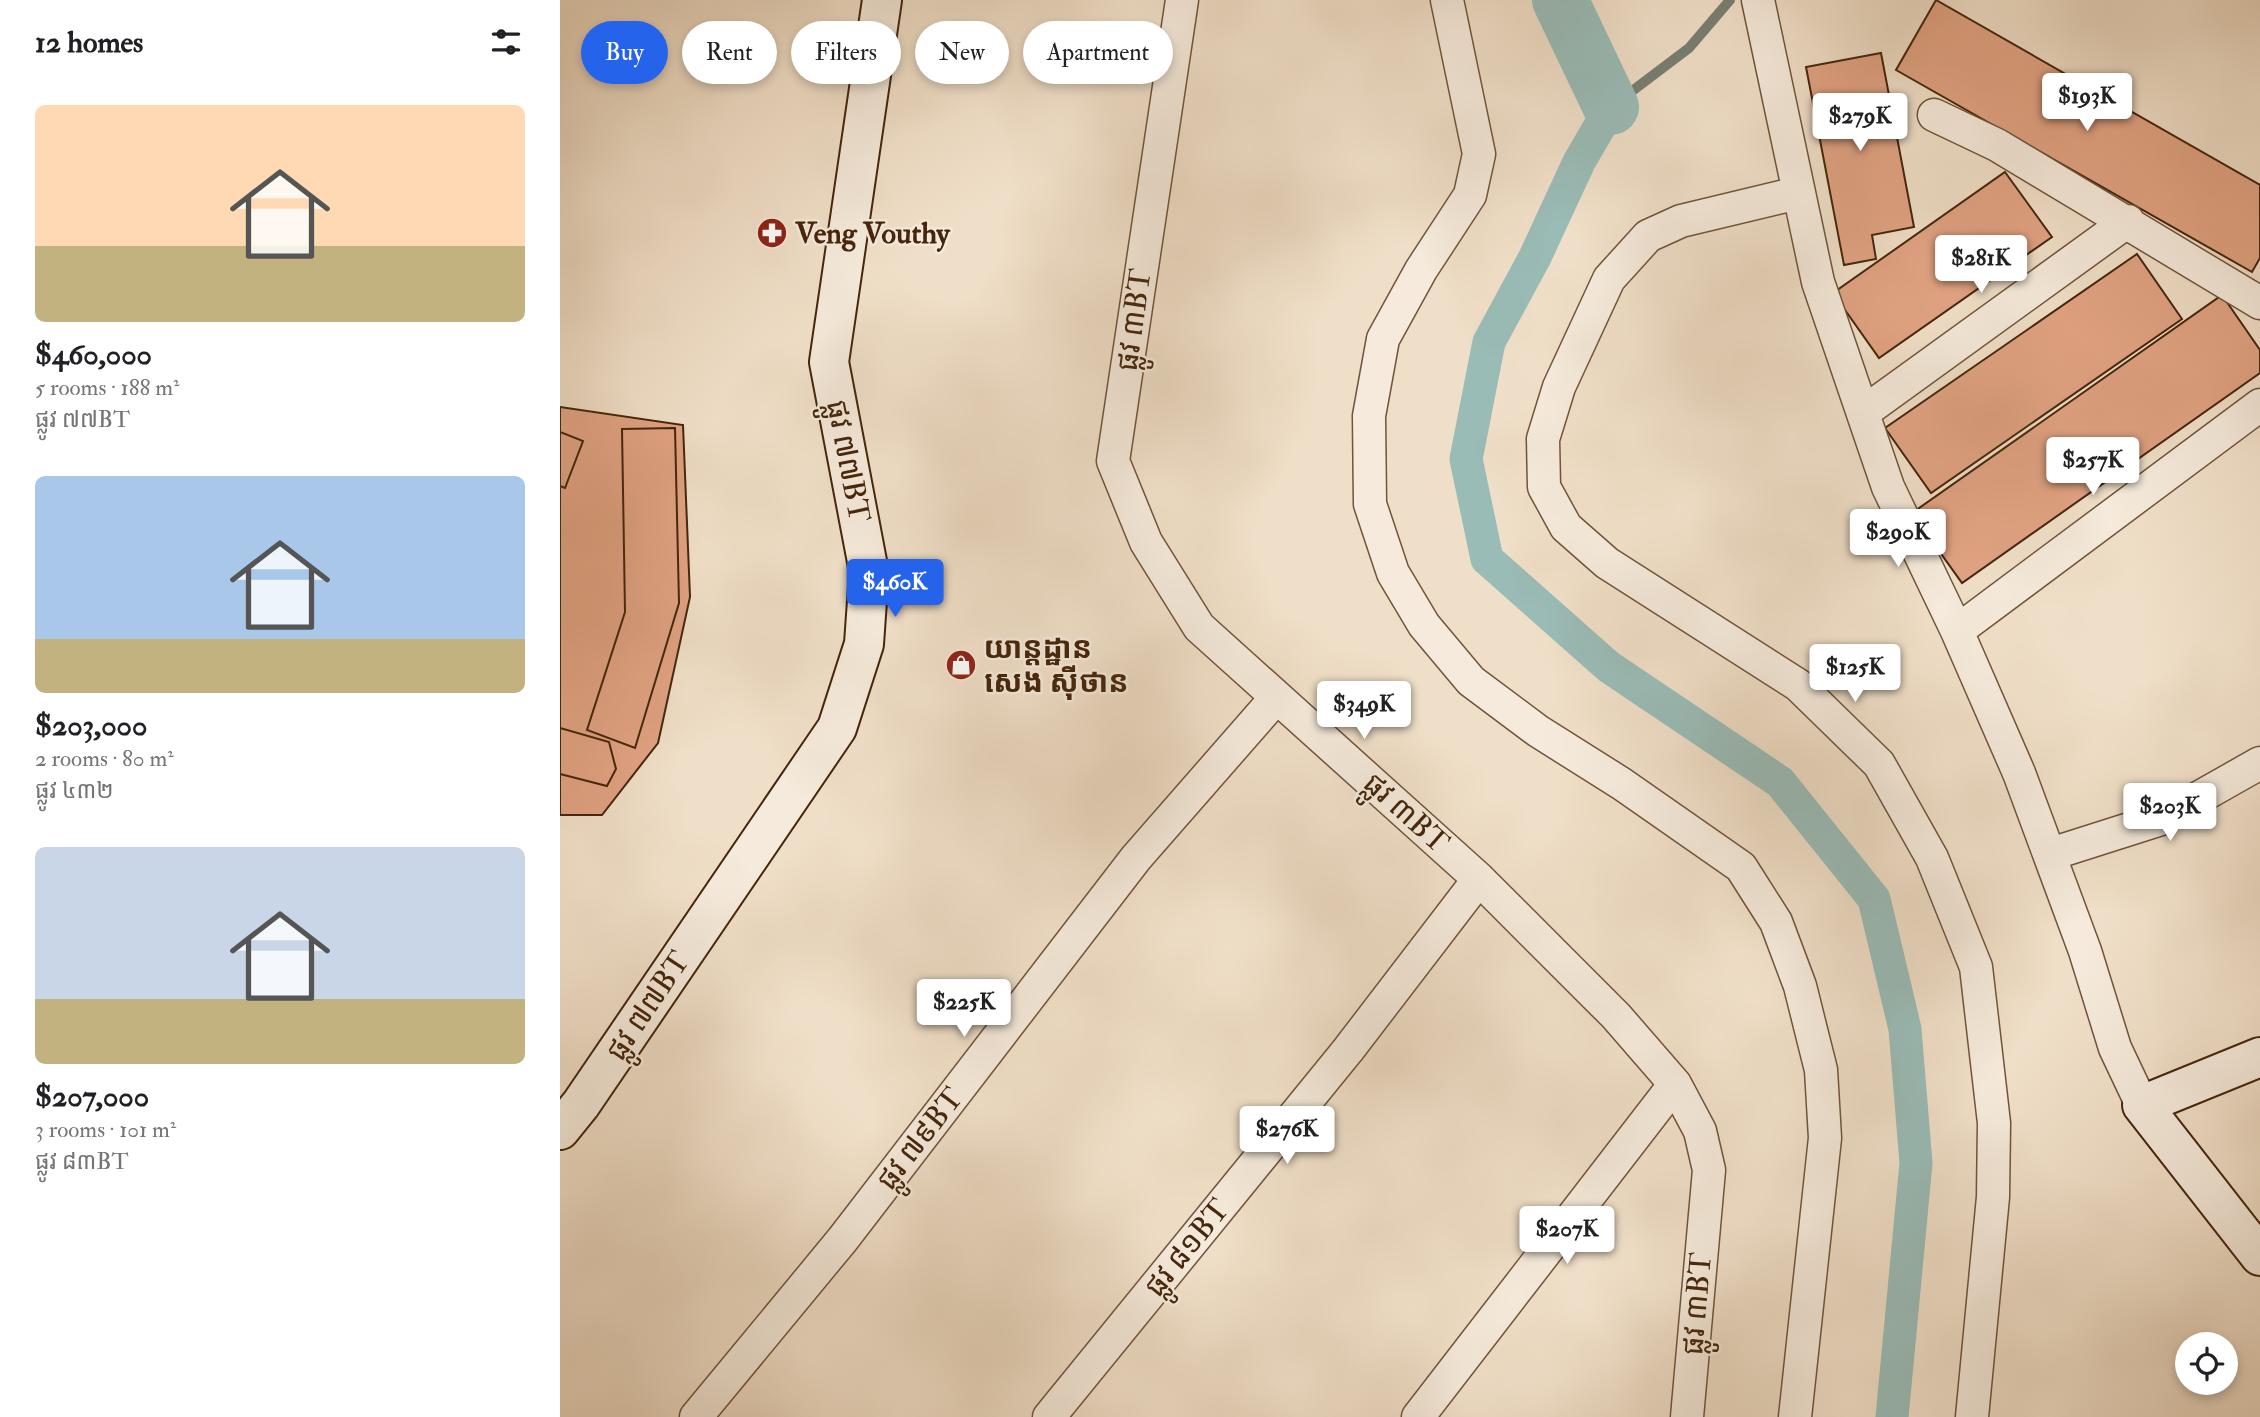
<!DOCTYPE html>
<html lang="en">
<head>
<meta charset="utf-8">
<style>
	:root { --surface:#fff; --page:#f6f6f6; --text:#202124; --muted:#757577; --accent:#2563eb }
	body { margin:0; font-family:"IM FELL Double Pica","Noto Sans Khmer",serif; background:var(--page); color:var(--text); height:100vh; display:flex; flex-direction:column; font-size:26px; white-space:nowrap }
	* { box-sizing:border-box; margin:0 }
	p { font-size:23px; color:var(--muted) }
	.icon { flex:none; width:38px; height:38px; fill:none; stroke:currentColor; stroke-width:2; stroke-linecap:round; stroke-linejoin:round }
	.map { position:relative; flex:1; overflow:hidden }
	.side { display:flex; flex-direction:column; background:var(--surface); width:560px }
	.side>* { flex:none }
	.guide { position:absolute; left:21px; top:21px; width:665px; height:63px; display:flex; gap:14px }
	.tools { position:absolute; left:1615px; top:1332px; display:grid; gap:14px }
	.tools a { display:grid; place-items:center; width:63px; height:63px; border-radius:50%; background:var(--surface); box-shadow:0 4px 10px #0003; font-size:35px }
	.price { position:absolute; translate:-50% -60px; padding:0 16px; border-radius:7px; background:#fff; color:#222; font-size:23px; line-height:46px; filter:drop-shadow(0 2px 4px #0008) }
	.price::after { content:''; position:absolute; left:50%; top:42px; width:21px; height:16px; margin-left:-10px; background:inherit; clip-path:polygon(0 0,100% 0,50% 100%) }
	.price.on { background:var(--accent); color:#fff }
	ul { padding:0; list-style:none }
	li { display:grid; align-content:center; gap:14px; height:371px; padding:0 35px }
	li span { display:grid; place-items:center; height:217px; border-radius:10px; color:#555 }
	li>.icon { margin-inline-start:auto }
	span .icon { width:126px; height:126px; fill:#fffc; stroke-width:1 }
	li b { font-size:30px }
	h2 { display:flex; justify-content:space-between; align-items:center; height:84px; padding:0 35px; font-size:30px }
	.pill { padding:0 24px; border-radius:32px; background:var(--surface); box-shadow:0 4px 10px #0003; font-size:24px; line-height:63px }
	.pill.on { background:var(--accent); color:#fff }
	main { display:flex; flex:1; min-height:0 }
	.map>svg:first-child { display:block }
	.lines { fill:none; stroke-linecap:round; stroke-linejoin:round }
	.stream { stroke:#788073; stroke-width:10 }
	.canal { stroke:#9abcb7; stroke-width:33 }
	.river { stroke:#9abcb7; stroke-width:56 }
	.building { fill:#e1a383; stroke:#45260c; stroke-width:2 }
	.street-casing { stroke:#70543b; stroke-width:35 }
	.secondary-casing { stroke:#45260c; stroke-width:42 }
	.street { stroke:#f5eadb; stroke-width:32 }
	.secondary { stroke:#f5eadb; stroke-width:38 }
	.labels { text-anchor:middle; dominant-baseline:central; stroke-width:5; stroke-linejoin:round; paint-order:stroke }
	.poi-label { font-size:30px; font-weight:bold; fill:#45260c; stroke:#f5eadb; text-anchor:start }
	.street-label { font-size:30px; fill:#45260c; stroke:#f5eadb }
</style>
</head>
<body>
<main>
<section class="side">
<h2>12 homes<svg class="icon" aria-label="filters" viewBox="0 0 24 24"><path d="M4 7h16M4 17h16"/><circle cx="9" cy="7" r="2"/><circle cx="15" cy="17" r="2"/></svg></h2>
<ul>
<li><span style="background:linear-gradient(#ffd9b3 65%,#c2b280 0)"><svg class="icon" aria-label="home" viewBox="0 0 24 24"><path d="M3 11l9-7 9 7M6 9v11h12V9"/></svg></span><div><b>$460,000</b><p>5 rooms · 188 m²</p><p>ផ្លូវ ៧៧BT</p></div></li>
<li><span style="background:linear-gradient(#a9c7e8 75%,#c2b280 0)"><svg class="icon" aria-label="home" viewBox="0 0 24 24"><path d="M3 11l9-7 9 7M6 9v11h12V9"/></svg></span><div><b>$203,000</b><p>2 rooms · 80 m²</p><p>ផ្លូវ ៤៣២</p></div></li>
<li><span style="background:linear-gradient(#c9d6e8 70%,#c2b280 0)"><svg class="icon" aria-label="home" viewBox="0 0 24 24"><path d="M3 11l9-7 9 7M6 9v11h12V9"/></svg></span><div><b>$207,000</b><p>3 rooms · 101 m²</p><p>ផ្លូវ ៨៣BT</p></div></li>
</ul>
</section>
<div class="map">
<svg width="1700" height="1417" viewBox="0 0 1700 1417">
	<rect width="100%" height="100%" fill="#f0dfc8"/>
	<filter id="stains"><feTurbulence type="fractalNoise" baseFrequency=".00286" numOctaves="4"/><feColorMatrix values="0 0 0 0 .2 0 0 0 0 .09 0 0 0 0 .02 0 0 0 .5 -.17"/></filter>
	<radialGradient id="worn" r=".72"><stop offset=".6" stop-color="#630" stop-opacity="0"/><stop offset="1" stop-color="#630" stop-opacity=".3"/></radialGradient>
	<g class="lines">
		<!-- stream -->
		<path class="stream" d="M1051,107l78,-59 41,-48"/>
		<!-- canal -->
		<path class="canal" d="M1051,107l-32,55 -44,95 -46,85 -23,117 21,100 122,108 171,115 94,117 31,130 11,134 -24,254"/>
		<!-- river -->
		<path class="river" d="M1000,0l51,107"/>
	</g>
	<!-- building -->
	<path class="building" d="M1376,0l324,185v73l-8,14 -356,-202z
		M1321,53l33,174 -42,8 4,24 -32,6 -38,-198z
		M1445,172l47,65 -173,121 -46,-65z
		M1577,254l45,65 -251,174 -46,-65z
		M1662,295l38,55v23l-298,210 -50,-70z
		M0,407l123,18 7,172 -32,146 -56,72h-42z
		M115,428l4,175 -44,145 -48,-18 38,-118 -3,-183z
		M0,432l23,9 -18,47 -5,-2z
		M0,728l49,14 7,27 -9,17 -47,-12z"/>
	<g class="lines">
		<!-- street casing -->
		<g class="street-casing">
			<path id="street" d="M622,0l-69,461 33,81 53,85 280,252 137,137 59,68 25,47 9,39 -22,247
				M887,0l32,154 -9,41 -49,75 -38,69 -14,77 1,88 23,69 31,52 47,56 67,50 84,53 119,83 35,55 24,64 21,84 4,68 -30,279
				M1198,0l60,282 70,205 69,144 62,142 66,178 30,97 27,57
				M1374,115l63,30 263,158
				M1238,193l-117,28 -33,15 -39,43 -50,108 -16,52 1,48 22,40 41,36 191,122 81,79 53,94 44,109 18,156 -1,74 -21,220
				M1304,412l264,-191
				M1397,631l303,-226
				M1491,854l110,-35 99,-56
				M136,1417l147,-178 293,-381 139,-159
				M489,1417l299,-367 131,-171
				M858,1417l257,-333"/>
		</g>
		<!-- secondary casing -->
		<g class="secondary-casing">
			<path id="secondary" d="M1700,1057l-118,48 118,151
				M0,1130l21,-26 256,-376 27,-84 5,-72 -40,-210 53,-362"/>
		</g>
		<!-- street -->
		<use href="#street" class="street"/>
		<!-- secondary -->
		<use href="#secondary" class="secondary"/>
	</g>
	<!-- icons -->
	<defs>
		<g id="pharmacy-disc" transform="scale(1.575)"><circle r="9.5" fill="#8f2418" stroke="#f5eadb"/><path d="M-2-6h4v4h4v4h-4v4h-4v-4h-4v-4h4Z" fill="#fff"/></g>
		<g id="shop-disc" transform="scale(1.575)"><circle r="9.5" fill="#8f2418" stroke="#f5eadb"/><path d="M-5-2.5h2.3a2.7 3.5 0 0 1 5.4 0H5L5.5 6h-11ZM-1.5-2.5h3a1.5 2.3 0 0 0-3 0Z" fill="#fff"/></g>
	</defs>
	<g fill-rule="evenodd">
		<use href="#pharmacy-disc" x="212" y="233"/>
		<use href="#shop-disc" x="401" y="665"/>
	</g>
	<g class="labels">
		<!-- poi labels -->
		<g class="poi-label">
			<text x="235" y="233">Veng Vouthy</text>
			<text x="424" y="648">យាន្ដដ្ឋាន<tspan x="424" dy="34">សេង ស៊ីថាន</tspan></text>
		</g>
		<!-- street labels -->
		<g class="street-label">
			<text transform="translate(574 320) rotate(-82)">ផ្លូវ ៣BT</text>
			<text transform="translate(288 461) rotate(79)">ផ្លូវ ៧៧BT</text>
			<text transform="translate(846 813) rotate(42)">ផ្លូវ ៣BT</text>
			<text transform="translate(88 1006) rotate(-56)">ផ្លូវ ៧៧BT</text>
			<text transform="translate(360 1139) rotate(-52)">ផ្លូវ ៧៩BT</text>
			<text transform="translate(627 1248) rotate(-51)">ផ្លូវ ៨១BT</text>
			<text transform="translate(1137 1304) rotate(-85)">ផ្លូវ ៣BT</text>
		</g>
	</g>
	<rect width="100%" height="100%" filter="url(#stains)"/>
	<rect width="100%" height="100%" fill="url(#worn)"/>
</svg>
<div class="tools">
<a><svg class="icon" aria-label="locate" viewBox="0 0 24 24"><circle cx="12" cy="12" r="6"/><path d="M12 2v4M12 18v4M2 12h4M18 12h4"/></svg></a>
</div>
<b class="price" style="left:1527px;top:133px">$193K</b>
<b class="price" style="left:1300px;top:153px">$279K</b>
<b class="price" style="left:1421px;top:295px">$281K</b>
<b class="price" style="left:1533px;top:497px">$257K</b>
<b class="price" style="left:1338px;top:569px">$290K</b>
<b class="price on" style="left:335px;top:619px">$460K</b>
<b class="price" style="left:1295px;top:704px">$125K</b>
<b class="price" style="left:804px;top:741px">$349K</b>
<b class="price" style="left:1610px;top:843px">$203K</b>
<b class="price" style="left:404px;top:1039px">$225K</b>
<b class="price" style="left:727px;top:1166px">$276K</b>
<b class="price" style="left:1007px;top:1266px">$207K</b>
<div class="guide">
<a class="pill on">Buy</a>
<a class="pill">Rent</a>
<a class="pill">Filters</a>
<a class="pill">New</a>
<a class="pill">Apartment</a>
</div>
</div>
</main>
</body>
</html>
